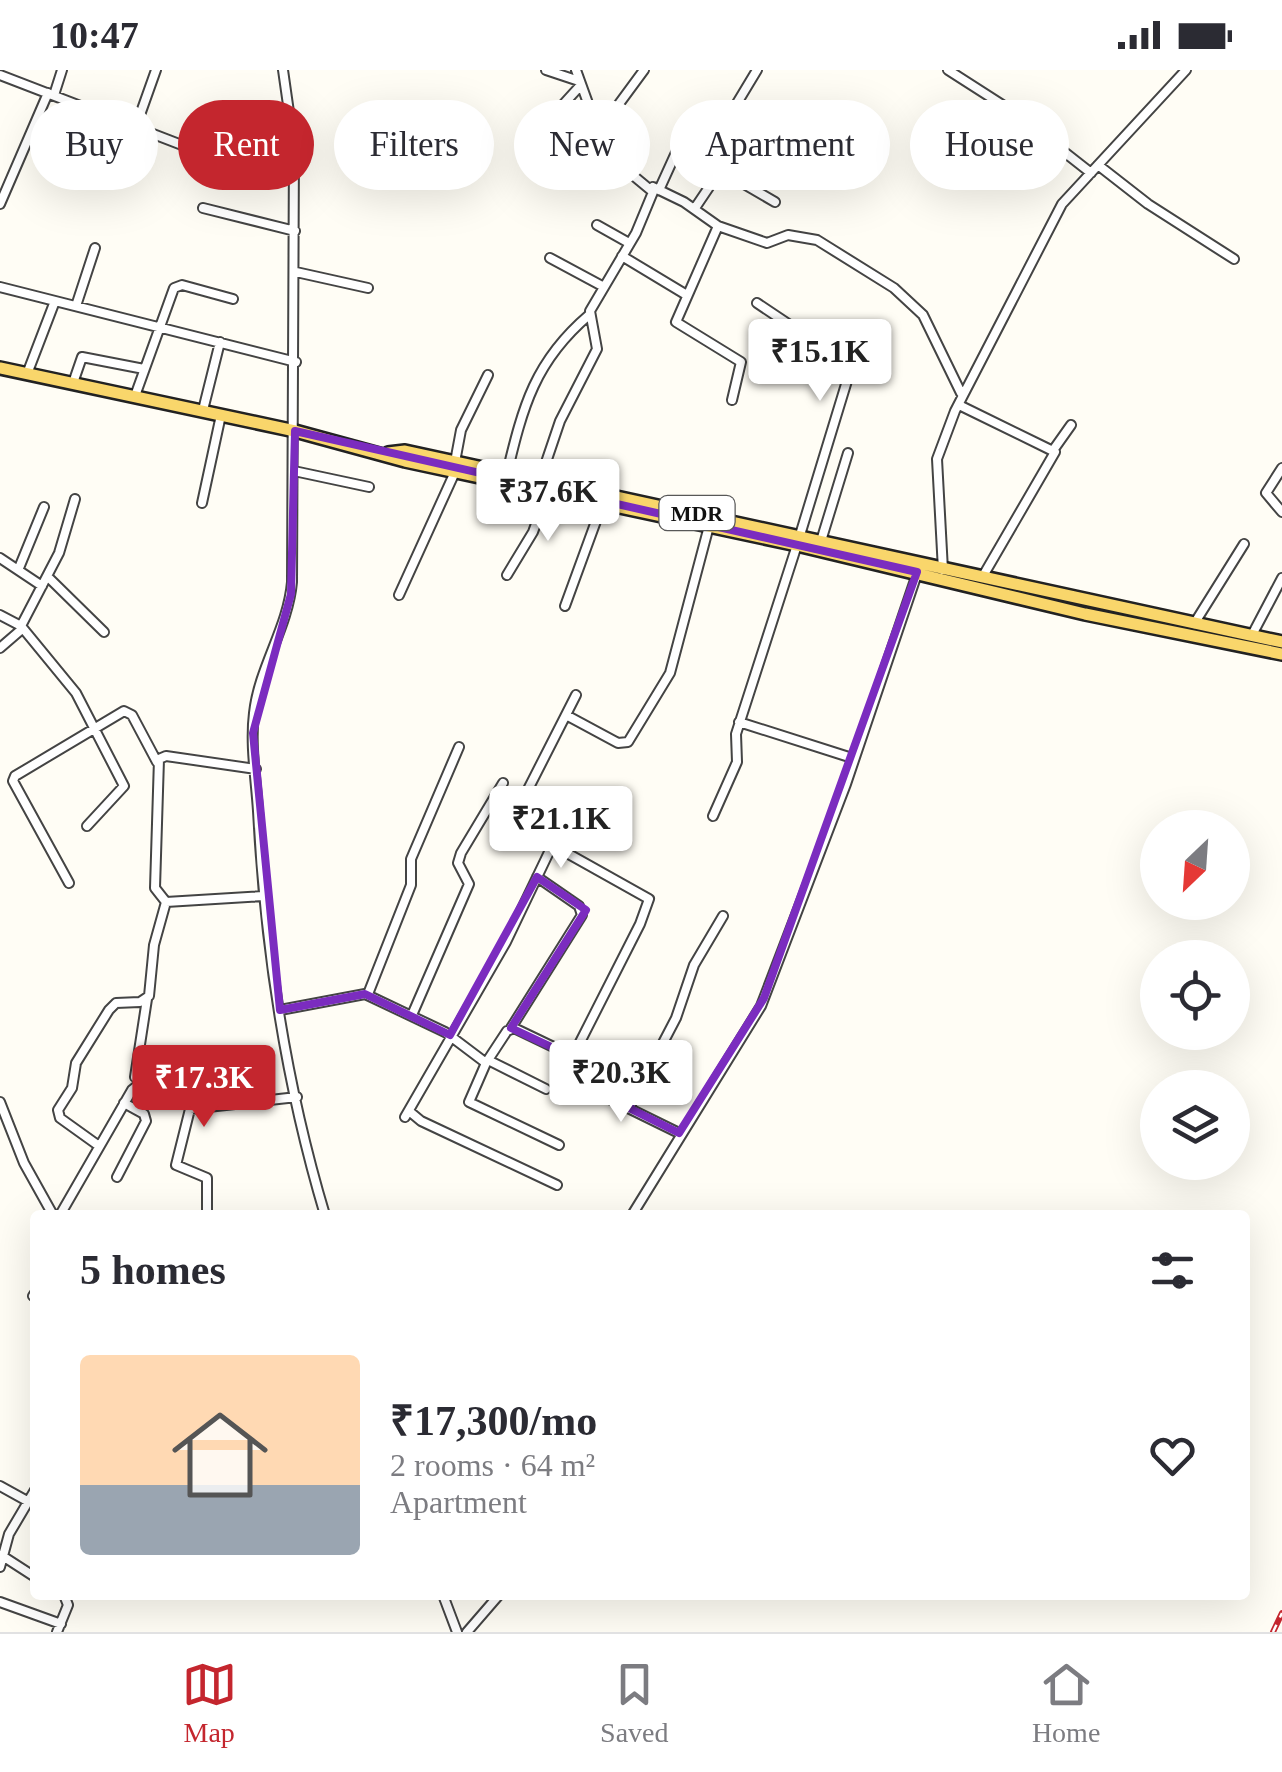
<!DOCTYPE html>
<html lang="en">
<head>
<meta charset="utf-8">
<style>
	:root { --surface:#fff; --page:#f7f7f7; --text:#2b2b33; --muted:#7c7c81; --line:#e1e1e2; --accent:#c4262e }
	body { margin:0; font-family:Georgia,serif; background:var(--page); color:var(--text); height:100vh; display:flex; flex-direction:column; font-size:38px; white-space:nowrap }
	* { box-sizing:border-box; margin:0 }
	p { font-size:32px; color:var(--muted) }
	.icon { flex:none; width:55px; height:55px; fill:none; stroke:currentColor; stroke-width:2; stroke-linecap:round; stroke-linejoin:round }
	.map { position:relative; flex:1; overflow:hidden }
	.drawer { position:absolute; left:30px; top:1140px; width:1220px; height:390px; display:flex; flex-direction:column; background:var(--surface); border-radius:10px; box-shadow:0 10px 40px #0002 }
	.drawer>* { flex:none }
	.top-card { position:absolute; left:30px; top:30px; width:1222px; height:90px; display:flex; gap:20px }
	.needle { width:65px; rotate:205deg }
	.controls { position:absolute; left:1140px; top:740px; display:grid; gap:20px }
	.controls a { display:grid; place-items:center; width:110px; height:110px; border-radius:50%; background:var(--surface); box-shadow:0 10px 40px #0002; font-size:50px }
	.price { position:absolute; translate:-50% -85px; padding:0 22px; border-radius:10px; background:#fff; color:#222; font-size:32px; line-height:65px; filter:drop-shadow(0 2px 5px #0008) }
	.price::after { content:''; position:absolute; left:50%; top:60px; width:30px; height:22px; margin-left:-15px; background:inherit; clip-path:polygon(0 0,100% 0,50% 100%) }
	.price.selected { background:var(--accent); color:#fff }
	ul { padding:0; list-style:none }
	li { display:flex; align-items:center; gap:30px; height:250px; padding:0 50px }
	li+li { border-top:2px solid var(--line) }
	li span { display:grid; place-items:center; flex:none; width:280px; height:200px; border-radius:10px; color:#555 }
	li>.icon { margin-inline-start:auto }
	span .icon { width:120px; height:120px; fill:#fffc; stroke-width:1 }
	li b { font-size:42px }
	h2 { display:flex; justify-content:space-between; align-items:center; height:120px; padding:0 50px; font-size:42px }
	.tag { padding:0 35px; border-radius:45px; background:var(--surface); box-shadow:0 10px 40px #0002; font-size:35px; line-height:90px }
	.tag.selected { background:var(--accent); color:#fff }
	.status { display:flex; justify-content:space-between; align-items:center; height:70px; padding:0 50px; background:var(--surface); direction:ltr }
	.status svg { height:28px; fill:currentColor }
	.dock { display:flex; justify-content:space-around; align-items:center; height:140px; border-top:2px solid var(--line); background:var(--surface); font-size:28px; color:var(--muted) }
	.dock a { display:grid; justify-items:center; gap:5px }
	.dock .selected { color:var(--accent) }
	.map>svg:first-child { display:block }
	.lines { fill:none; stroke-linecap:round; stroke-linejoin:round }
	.minor-casing { stroke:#444; stroke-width:12 }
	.primary-casing { stroke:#222; stroke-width:16 }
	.minor { stroke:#fff; stroke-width:8 }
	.primary { stroke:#f9d66b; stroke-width:11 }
	.rail-casing { stroke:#c4262e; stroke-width:6 }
	.rail { stroke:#fff; stroke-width:2.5; stroke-dasharray:8; stroke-linecap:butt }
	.marked { fill:none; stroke:#7b2cbf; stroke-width:8; stroke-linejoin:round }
	.labels { text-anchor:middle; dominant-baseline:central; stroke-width:10; stroke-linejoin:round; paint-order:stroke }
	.shield { fill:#fff; stroke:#585858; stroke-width:2.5 }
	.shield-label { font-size:22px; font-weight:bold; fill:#111 }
</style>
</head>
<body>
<div class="status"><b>10:47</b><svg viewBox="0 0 49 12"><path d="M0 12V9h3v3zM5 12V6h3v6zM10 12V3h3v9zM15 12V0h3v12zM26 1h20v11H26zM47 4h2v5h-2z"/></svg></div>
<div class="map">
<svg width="1282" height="1562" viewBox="0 0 1282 1562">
	<rect width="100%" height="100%" fill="#fffdf5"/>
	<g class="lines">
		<!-- minor casing -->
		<g class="minor-casing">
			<path id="minor" d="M283,0l11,77 -2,435c-4,46 -33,85 -38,131 -4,32 2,66 4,98 7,135 28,274 67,404
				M546,0l33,11
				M948,0l64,41 79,62
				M0,5l200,77 31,3 63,-8
				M54,25l8,-25
				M135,59l21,-59
				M539,61l41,-45
				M732,83l-16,-15 41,-68
				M1098,95l50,39 86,55
				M720,100l55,32
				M566,106l78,-106
				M653,117l31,15 34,24 -42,96 65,40 -9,38
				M659,120l20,-44
				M0,134l48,-111
				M203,138l92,23
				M695,138l37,-55 21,6 11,-2 28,-48
				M597,155l32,18
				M718,156l49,17 21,-8 29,5 77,48 29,27 38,78
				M622,186l63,38
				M550,188l54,29
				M296,202l72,16
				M0,217l296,75
				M757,233l85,57 8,11 -50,164
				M76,236l19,-58
				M27,304l28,-73
				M73,313l9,-26 62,12
				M135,326l39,-108 8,-3 51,14
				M959,335l96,47 -72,124
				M203,340l17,-68
				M1054,379l17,-24
				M455,392l6,-32 27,-55
				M1282,398l-16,25 16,19
				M294,401l75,16
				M507,403c16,-67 28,-112 82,-158
				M540,410l20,-59 37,-72 -7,-38 46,-78 17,-41 -47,-39 -30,-83
				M75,429l-16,54 -38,73 55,67 48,93 -37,40
				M202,433l19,-88
				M821,471l27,-88
				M0,488l42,28
				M19,498l25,-61
				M943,500l-6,-111 18,-48 107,-207 124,-134
				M507,505l26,-43 15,-41
				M48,507l56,55
				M399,525l56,-123
				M565,536l38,-104
				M0,545l21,11
				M1194,554l50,-80
				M1252,565l30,-57
				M0,578l22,-19
				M566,645l52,28 10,-1 42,-69 39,-147
				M739,652l110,35
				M713,746l24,-54 -1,-28 61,-189
				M549,773l100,56 -9,25 -67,132
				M69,813l-56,-102 2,-5 109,-65 8,4 25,47
				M166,832l-11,-14 4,-129 7,-3 90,13
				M368,924l43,-109v-26l48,-112
				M280,940l85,-16 80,38 41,31 21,-32 7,-3 125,60
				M412,945l57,-131 -11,-21 3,-10 42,-70
				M511,958l71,-113 -3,-9 -42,-29
				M488,990l58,29
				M486,993l-17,39 90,43
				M135,1007l12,-78
				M579,1014l100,49
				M0,1032l24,61 29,52
				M629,1038l47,-90 18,-53 29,-49
				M409,1041l12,10 136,64
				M405,1047l101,-175 44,-92 -1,-7 -31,-22 -2,-8 60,-118
				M99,1076l-39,-28 -2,-8 14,-22 4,-25 33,-53 7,-7 24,-1 9,-6 5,-51 12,-43 98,-6
				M117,1107l29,-56 -2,-7 -20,-11
				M60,1145l72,-125 24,-19
				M207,1145v-37l-31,-13 14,-56 107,-12
				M632,1145l129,-209 85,-222 71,-210
				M33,1226l2,-3
				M0,1416l29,16
				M1,1485l34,22
				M0,1497l9,-33 26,-44
				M443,1525l14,37
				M0,1532l61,22
				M57,1562l11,-27 -4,-10
				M467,1562l32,-37"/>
		</g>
		<!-- primary casing -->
		<g class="primary-casing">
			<path id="primary" d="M0,298l295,63 110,30 392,84 288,69 197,40
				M388,383l17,-2 877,191"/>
		</g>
		<!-- minor -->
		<use href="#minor" class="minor"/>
		<!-- primary -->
		<use href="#primary" class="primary"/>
		<!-- rail casing -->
		<g class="rail-casing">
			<path id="rail" d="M1273,1562l9,-19"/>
		</g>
		<!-- rail -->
		<use href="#rail" class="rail"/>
	</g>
	<!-- marked area -->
	<path class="marked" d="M295,361l622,141 -153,426 -85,135 -50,-25 10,-20 -128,-60 75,-118 -49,-33 -87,158 -85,-41 -85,16 -27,-277 38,-139z"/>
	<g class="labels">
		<!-- shield labels -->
		<rect class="shield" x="659.5" y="426" width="75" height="34" rx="8"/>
		<g class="shield-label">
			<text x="697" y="443">MDR</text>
		</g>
	</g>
</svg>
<div class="controls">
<a><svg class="needle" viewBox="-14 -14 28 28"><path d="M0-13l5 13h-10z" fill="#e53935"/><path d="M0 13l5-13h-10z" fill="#7c7c81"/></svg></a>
<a><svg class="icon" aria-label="locate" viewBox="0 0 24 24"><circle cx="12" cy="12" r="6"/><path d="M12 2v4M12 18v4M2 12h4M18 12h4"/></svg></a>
<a><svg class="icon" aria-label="layers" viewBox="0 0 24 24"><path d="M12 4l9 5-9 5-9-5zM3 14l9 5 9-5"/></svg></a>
</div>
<b class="price" style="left:820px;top:334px">₹15.1K</b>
<b class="price" style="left:548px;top:474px">₹37.6K</b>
<b class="price" style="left:561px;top:801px">₹21.1K</b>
<b class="price" style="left:621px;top:1055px">₹20.3K</b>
<b class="price selected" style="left:204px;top:1060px">₹17.3K</b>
<div class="top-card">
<a class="tag">Buy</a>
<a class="tag selected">Rent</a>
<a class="tag">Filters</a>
<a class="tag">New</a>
<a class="tag">Apartment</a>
<a class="tag">House</a>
</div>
<section class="drawer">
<h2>5 homes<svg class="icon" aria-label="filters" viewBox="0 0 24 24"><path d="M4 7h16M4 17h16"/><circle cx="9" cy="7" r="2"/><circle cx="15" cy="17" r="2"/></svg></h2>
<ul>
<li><span style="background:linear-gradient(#ffd9b3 65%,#9aa5b1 0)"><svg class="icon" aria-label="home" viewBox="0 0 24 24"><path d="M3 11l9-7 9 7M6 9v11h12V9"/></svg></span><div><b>₹17,300/mo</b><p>2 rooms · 64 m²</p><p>Apartment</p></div><svg class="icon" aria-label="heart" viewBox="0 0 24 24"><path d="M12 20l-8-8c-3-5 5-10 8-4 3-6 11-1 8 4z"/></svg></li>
</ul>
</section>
</div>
<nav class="dock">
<a class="selected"><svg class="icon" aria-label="map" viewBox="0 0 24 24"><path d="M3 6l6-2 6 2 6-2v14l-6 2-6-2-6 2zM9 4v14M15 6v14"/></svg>Map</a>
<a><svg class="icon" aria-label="saved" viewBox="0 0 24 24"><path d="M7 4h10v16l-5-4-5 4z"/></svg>Saved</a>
<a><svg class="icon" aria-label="home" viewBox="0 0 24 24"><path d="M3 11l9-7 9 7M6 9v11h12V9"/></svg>Home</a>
</nav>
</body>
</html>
